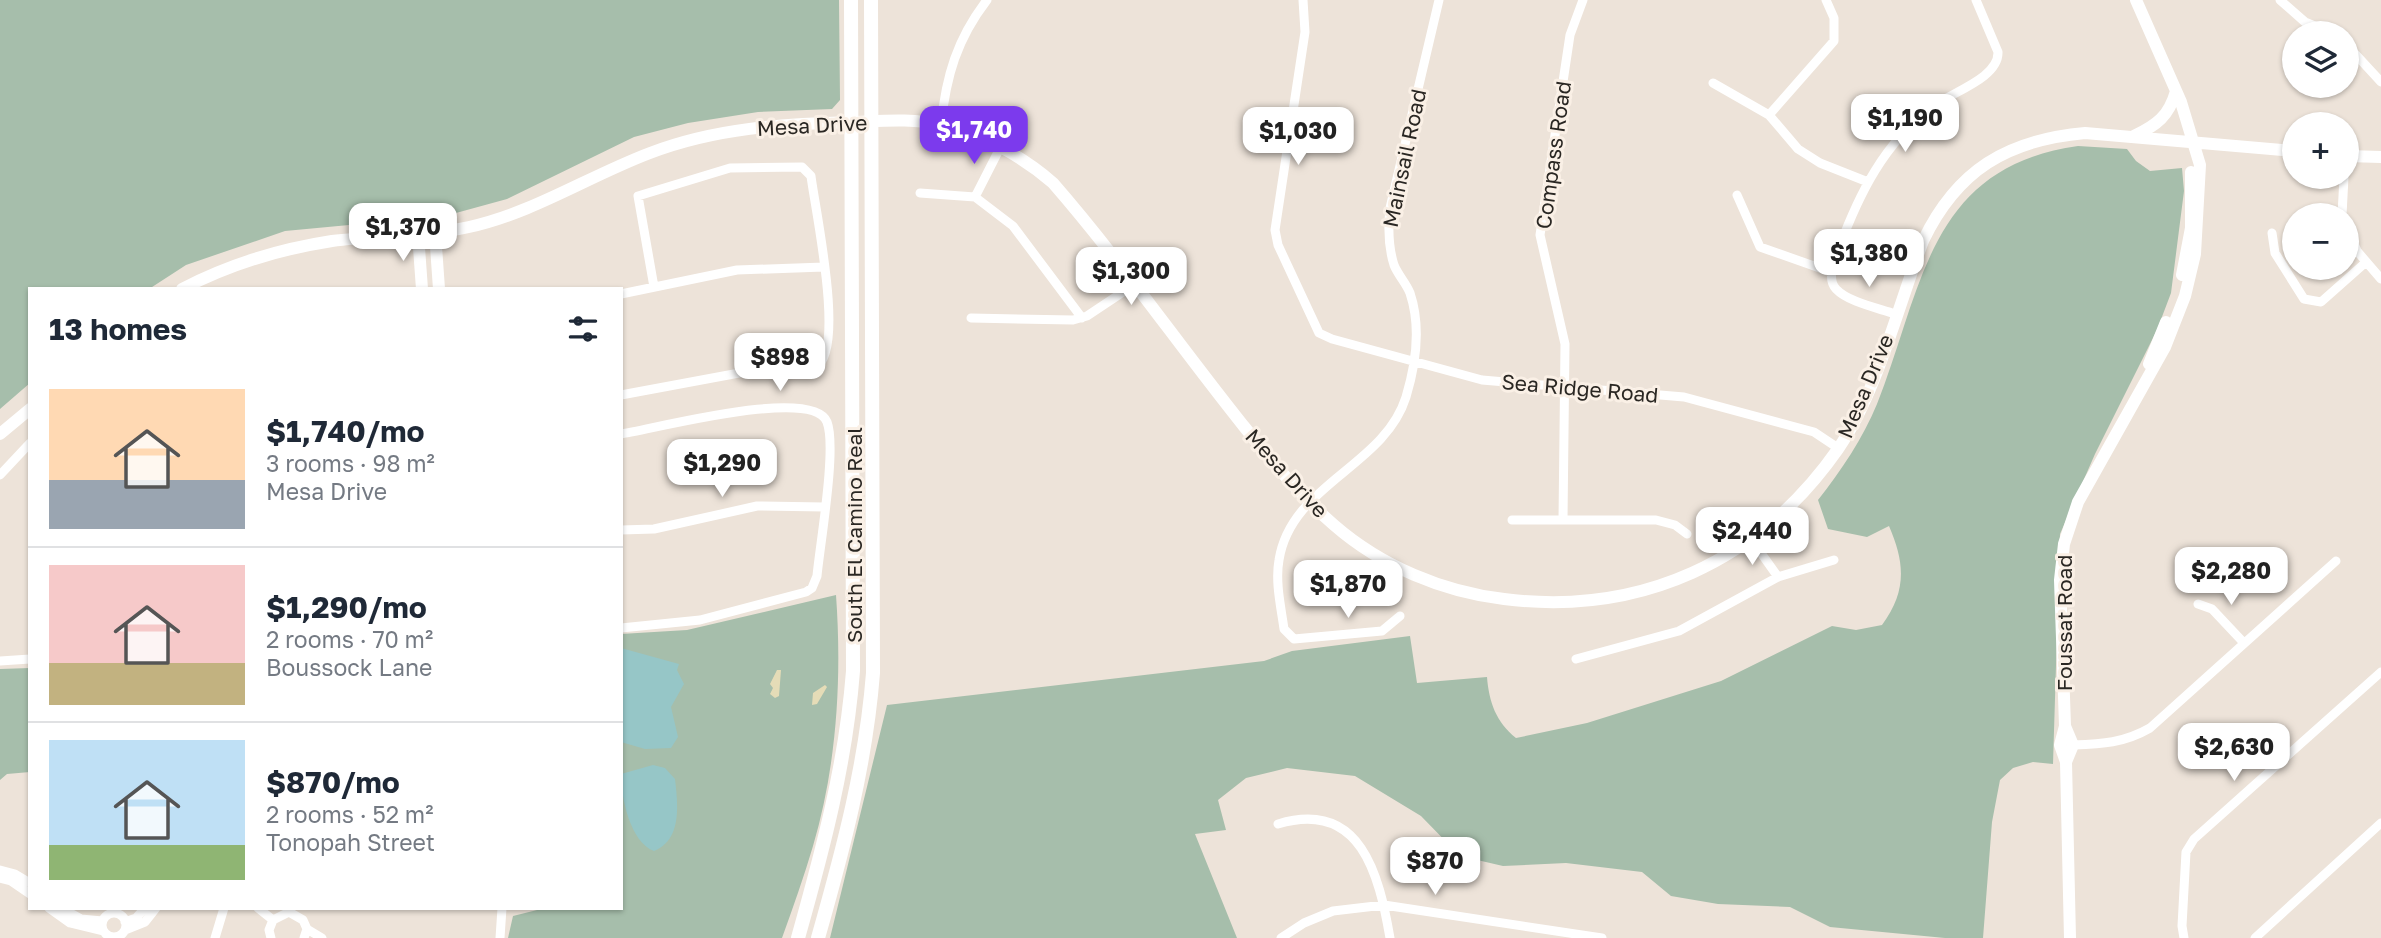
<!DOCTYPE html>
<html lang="en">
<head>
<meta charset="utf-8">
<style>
	:root { --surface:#fff; --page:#f6f6f7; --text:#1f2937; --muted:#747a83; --line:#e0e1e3; --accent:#7c3aed }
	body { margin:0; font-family:"Golos Text",sans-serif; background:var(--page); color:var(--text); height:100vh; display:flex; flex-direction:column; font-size:26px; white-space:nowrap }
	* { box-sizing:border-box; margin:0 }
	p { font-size:23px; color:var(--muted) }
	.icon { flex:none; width:38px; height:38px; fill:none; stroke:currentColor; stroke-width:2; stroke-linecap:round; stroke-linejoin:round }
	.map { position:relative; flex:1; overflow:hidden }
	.side { position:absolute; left:28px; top:287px; width:595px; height:623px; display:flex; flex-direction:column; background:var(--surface); border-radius:0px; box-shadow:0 2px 5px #0004 }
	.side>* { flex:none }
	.buttons { position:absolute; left:2282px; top:21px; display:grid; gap:14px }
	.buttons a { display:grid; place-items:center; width:77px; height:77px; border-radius:50%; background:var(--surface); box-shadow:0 2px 5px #0004; font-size:35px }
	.price { position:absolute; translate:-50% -60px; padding:0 16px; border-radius:14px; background:#fff; color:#222; font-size:23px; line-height:46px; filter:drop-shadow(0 2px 4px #0008) }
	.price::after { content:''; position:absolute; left:50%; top:42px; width:21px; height:16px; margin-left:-10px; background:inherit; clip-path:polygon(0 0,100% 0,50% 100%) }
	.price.current { background:var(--accent); color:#fff }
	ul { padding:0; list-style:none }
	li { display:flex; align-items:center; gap:21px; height:175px; padding:0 21px }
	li+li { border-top:2px solid var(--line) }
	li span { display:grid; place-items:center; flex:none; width:196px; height:140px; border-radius:0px; color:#555 }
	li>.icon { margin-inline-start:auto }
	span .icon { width:84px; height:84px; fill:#fffc; stroke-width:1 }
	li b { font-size:30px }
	h2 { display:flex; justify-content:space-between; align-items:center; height:84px; padding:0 21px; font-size:30px }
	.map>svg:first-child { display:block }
	.green { fill:#a6beab }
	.sand { fill:#e5dcb7 }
	.water { fill:#96c6c7 }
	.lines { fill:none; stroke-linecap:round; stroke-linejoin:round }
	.minor { stroke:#fff; stroke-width:9 }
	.tertiary { stroke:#fff; stroke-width:12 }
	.secondary { stroke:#fff; stroke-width:12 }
	.primary { stroke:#fff; stroke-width:14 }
	.labels { text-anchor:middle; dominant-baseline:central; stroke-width:6; stroke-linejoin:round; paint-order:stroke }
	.street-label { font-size:21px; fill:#2a2723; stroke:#faf0e6 }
</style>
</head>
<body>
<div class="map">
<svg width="2381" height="938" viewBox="0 0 2381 938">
	<rect width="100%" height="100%" fill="#ede3d9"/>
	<!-- green -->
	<path class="green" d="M0,0h839l1,100 -8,9 -74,3 -70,11 -54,14 -127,62 -62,17 -160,15 -99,34 -37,24h-119v94l-30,26z
		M2078,146l49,3 9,12 14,10 32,-3 2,23 -13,102 -14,37 -62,124 -35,80 -7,230 -20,-2 -20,6 -13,12 -8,42 -9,116h-38l-115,-11 -40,-20 -72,-3 -47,-8 -29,-24 -76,-9 -63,3 -43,-10 -39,-40 -66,-40 -68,-8 -41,10 -28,22 8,30 -31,4 42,104h-407l57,-233 377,-44 28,-10 118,-15 7,47 70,-6c2,25 9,45 29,61l71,-15 134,-42 111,-55 24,4 26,-5c25,-34 23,-62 7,-99l-22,11 -39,-8 -10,-29c23,-29 45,-62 59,-96 46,-116 51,-237 201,-258z
		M836,595c6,83 1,170 -23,251 -9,31 -20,61 -31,92h-274l5,-22 32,-8h76v-274l66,-4z
		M30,668v104l-23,2 -7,6v-111z"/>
	<!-- sand -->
	<path class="sand" d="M777,670h4l-2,26 -4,2 -5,-4 3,-6 -3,-4z
		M825,685l2,2 -10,17 -5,1 1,-12z"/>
	<!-- water -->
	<path class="water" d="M621,648l58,16 -2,6 7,14 -13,23 7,30 -7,11 -26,1 -24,-7z
		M653,765l12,3 10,11c3,26 7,61 -21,72 -24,-9 -33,-54 -33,-77z"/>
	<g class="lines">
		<!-- minor -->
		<path class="minor" d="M1303,0l2,32 -30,198 3,15 41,88 13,6 150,41 202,17 130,35 24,16
			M2280,0l25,22 26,11
			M2347,45l34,37
			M1713,83l56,32 29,34 22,14 48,19
			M1769,115l65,-74v-23l-8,-18
			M941,125c5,-49 16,-86 46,-125
			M920,193l55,4 38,29 69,92
			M1737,195l23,52 71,25
			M975,197l25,-49
			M2342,215l2,-38
			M2347,227l10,24 24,28
			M2272,233l3,20 29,46 17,3 44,-39
			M621,294l116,-24 87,-3
			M1895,314c-17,-6 -47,-12 -59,-25 -10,-11 -1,-29 3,-41 20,-54 45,-105 93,-141 20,-15 67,-29 66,-55l-22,-52
			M971,318l102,2 14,-4 48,-32
			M621,395l145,-27 50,-1c30,-16 -1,-158 -5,-191l-9,-9 -72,1 -92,28 16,91
			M621,434c34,-5 192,-48 206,-12 10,26 -7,122 -10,154l-5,12 -6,4 -106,28 -79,8
			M0,475l30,-32
			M1512,520h144l19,5 12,9
			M1563,520l2,-176 -25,-109 30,-200 13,-35
			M621,530l33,-1 103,-23 67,1
			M1751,539l27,38
			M2198,604l14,5 32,34
			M1400,616l-18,15 -88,8 -10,-10c-3,-22 -9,-47 -5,-69 12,-76 105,-93 127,-163 10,-33 15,-71 4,-104 -4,-10 -12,-18 -16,-28 -6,-19 -6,-38 -4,-57l49,-208
			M1576,659l103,-28 99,-54 56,-17
			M0,661l30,-2
			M2073,745c29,-1 51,-2 77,-17l186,-167
			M1278,824c83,-25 101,51 112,114
			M0,870l15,4 15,9
			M0,878l11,3 19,13
			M49,908l21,15 33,8
			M61,908l20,11 21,2
			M258,908l15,12
			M102 925a12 12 0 1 1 24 0a12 12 0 1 1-24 0Z
			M125,922l11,-4 9,-10
			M307,929l15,9
			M125,930l20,-8 11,-14
			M215,938l9,-30
			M271,938l-2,-8 4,-10 16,-8 14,8 4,9 -3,9
			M500,938l2,-30
			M1281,938l23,-15 29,-12 51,-6 218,33
			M2184,938l-2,-12 4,-74 8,-13 187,-167
			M2255,938l126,-115"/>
		<!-- tertiary -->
		<path class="tertiary" d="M435,232l4,57
			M418,234l4,55"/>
		<!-- secondary -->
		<path class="secondary" d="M2134,136c23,-11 35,-20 42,-45
			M2347,156l34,1
			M2182,275l9,-47v-56
			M182,289c46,-24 98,-40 150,-48 46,-6 92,-4 137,-14 64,-14 120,-51 181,-74 65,-25 133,-29 202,-31 30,-1 60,-4 90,3 40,9 80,31 111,58 67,77 125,161 189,241 29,36 57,71 92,101 47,41 109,67 170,74 136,17 255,-37 334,-150 39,-56 60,-143 85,-208 34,-71 84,-101 162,-108l209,18
			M2149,364l17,-42
			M0,434l30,-25
			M2065,726l-5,-146 4,-36 14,-42 87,-155 20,-51 10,-42 5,-89 -19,-63 -45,-102
			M2065,726l8,19 -7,17 -6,-17z
			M2066,762l4,176"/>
		<!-- primary -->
		<path class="primary" d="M798,938c25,-89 48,-175 55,-267l-2,-671
			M818,938c25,-88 48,-174 55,-265l-2,-673"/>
	</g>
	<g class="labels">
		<!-- street labels -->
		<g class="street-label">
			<text transform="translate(812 125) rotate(-3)">Mesa Drive</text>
			<text transform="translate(1553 155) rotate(-82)">Compass Road</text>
			<text transform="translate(1404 158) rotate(-78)">Mainsail Road</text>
			<text transform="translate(1865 386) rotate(-67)">Mesa Drive</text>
			<text transform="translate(1580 388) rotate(5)">Sea Ridge Road</text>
			<text transform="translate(1287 473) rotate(48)">Mesa Drive</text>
			<text transform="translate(854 535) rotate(-90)">South El Camino Real</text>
			<text transform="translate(2064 623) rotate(-90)">Foussat Road</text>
		</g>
	</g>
</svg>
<div class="buttons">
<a><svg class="icon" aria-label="layers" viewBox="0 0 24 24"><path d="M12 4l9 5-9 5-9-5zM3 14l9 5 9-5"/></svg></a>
<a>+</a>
<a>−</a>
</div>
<b class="price" style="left:1905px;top:154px">$1,190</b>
<b class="price current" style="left:974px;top:166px">$1,740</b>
<b class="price" style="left:1298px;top:167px">$1,030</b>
<b class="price" style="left:403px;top:263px">$1,370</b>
<b class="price" style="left:1869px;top:289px">$1,380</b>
<b class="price" style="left:1131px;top:307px">$1,300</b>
<b class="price" style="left:780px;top:393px">$898</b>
<b class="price" style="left:722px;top:499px">$1,290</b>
<b class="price" style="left:1752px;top:567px">$2,440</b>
<b class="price" style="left:2231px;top:607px">$2,280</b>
<b class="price" style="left:1348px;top:620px">$1,870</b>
<b class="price" style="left:2234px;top:783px">$2,630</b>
<b class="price" style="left:1435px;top:897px">$870</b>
<section class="side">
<h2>13 homes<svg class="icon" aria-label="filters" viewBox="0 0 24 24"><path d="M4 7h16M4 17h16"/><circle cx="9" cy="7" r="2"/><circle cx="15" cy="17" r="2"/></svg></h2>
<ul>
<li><span style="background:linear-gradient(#ffd9b3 65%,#9aa5b1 0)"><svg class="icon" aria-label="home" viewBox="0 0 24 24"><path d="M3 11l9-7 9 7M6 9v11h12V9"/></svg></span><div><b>$1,740/mo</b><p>3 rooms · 98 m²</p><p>Mesa Drive</p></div></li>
<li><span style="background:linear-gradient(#f6c9c9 70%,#c2b280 0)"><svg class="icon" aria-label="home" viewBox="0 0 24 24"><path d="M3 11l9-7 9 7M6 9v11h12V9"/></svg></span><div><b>$1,290/mo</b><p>2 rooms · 70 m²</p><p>Boussock Lane</p></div></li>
<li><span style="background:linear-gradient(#bfe0f5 75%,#8fb573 0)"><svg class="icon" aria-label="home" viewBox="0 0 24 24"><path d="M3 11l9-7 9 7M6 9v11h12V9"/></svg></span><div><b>$870/mo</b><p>2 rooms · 52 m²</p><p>Tonopah Street</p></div></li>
</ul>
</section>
</div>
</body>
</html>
